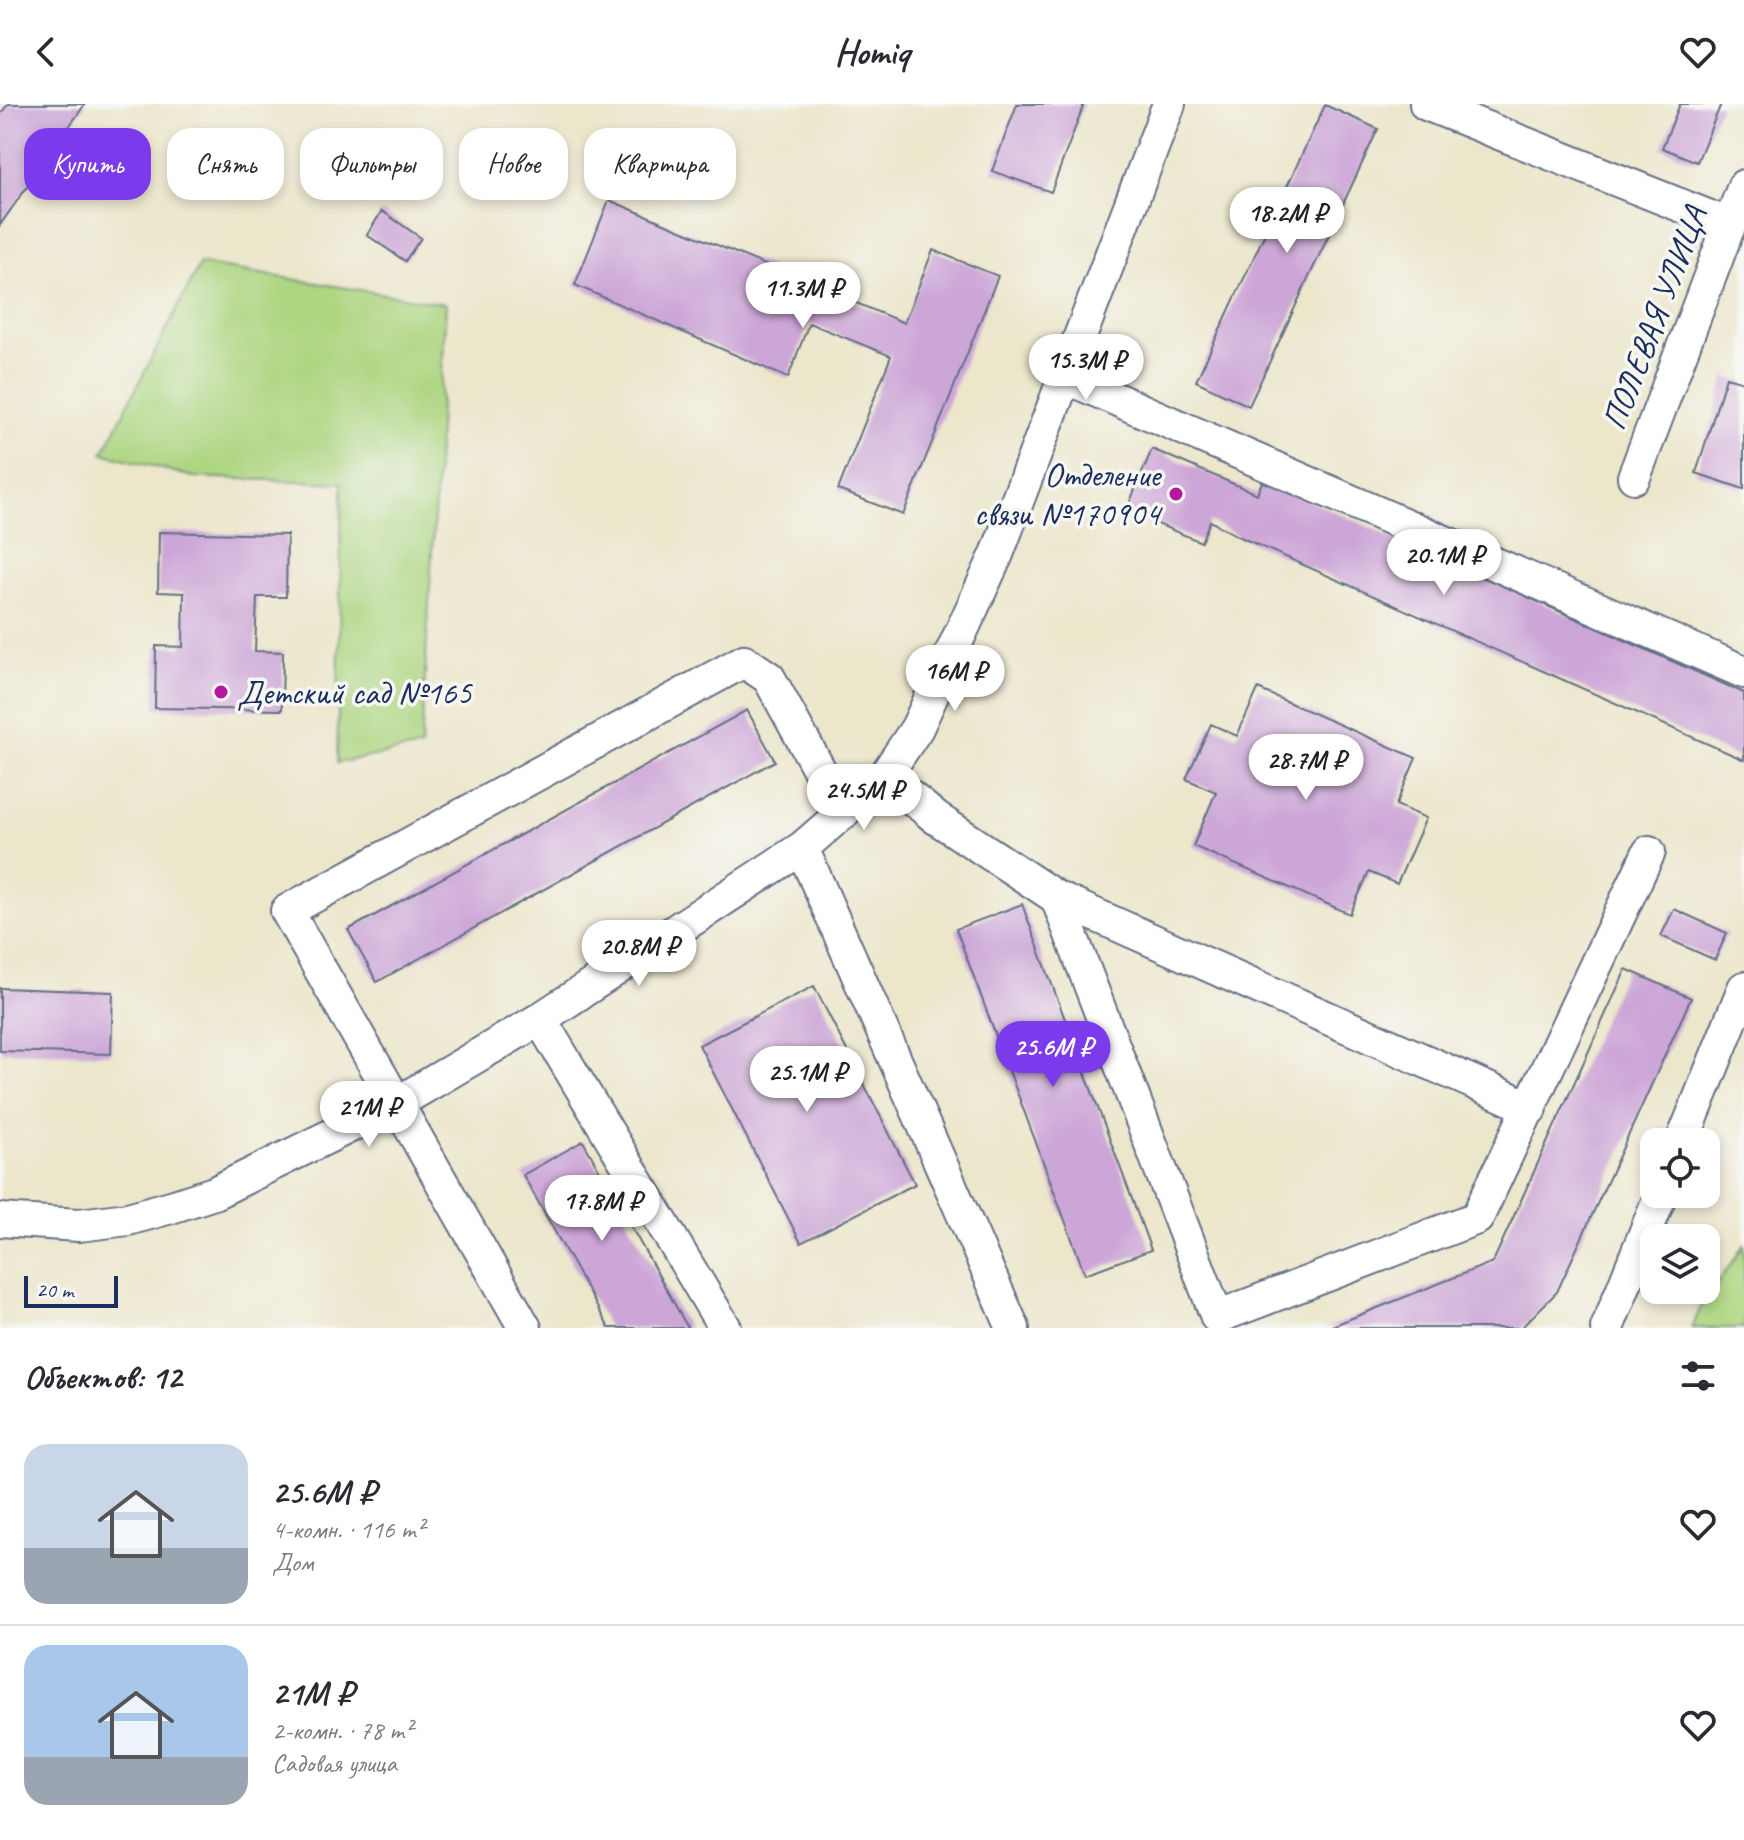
<!DOCTYPE html>
<html lang="ru">
<head>
<meta charset="utf-8">
<style>
	:root { --surface:#fff; --page:#f7f7f7; --text:#2b2b33; --muted:#7c7c81; --line:#e1e1e2; --accent:#7c3aed }
	body { margin:0; font-family:Caveat,sans-serif; background:var(--page); color:var(--text); height:100vh; display:flex; flex-direction:column; font-size:30px; white-space:nowrap }
	* { box-sizing:border-box; margin:0 }
	p { font-size:26px; color:var(--muted) }
	.icon { flex:none; width:44px; height:44px; fill:none; stroke:currentColor; stroke-width:2; stroke-linecap:round; stroke-linejoin:round }
	.map { position:relative; height:1224px; overflow:hidden }
	.details { display:flex; flex-direction:column; background:var(--surface); flex:1 }
	.details>* { flex:none }
	.hud { position:absolute; left:24px; top:24px; width:800px; height:72px; display:flex; gap:16px }
	.controls { position:absolute; left:1640px; top:1024px; display:grid; gap:16px }
	.controls a { display:grid; place-items:center; width:80px; height:80px; border-radius:16px; background:var(--surface); box-shadow:0 4px 12px #0003; font-size:40px }
	.scale { position:absolute; left:24px; bottom:20px; width:94px; box-sizing:border-box; padding-left:8px; border:4px solid #1b2f5e; border-top:0; font-size:22px; line-height:28px; white-space:nowrap; color:#1b2f5e; -webkit-text-stroke:6px #f6f6f2; paint-order:stroke }
	.price { position:absolute; translate:-50% -68px; padding:0 18px; border-radius:28px; background:#fff; color:#222; font-size:26px; line-height:52px; filter:drop-shadow(0 2px 4px #0008) }
	.price::after { content:''; position:absolute; left:50%; top:48px; width:24px; height:18px; margin-left:-12px; background:inherit; clip-path:polygon(0 0,100% 0,50% 100%) }
	.price.on { background:var(--accent); color:#fff }
	ul { padding:0; list-style:none }
	li { display:flex; align-items:center; gap:24px; height:200px; padding:0 24px }
	li+li { border-top:2px solid var(--line) }
	li span { display:grid; place-items:center; flex:none; width:224px; height:160px; border-radius:24px; color:#555 }
	li>.icon { margin-inline-start:auto }
	span .icon { width:96px; height:96px; fill:#fffc; stroke-width:1 }
	li b { font-size:34px }
	h2 { display:flex; justify-content:space-between; align-items:center; height:96px; padding:0 24px; font-size:34px }
	.pill { padding:0 28px; border-radius:24px; background:var(--surface); box-shadow:0 4px 12px #0003; font-size:28px; line-height:72px }
	.pill.on { background:var(--accent); color:#fff }
	header { display:flex; justify-content:space-between; align-items:center; height:104px; padding:0 24px; background:var(--surface); font-size:36px; font-weight:800 }
	.map>svg:first-child { display:block }
	.green { fill:#add681; stroke:#648270; stroke-width:2 }
	.building { fill:#cca6d7 }
	.lines { fill:none; stroke-linecap:round; stroke-linejoin:round }
	.minor-casing { stroke:#646f84; stroke-width:36 }
	.minor { stroke:#fff; stroke-width:32 }
	.poi-dot { fill:#b5179e; stroke:#f6f6f2; stroke-width:3 }
	.labels { text-anchor:middle; dominant-baseline:central; stroke-width:7; stroke-linejoin:round; paint-order:stroke }
	.street-label { font-size:34px; fill:#1b2f5e; stroke:#f6f6f2 }
	.poi-label { font-size:34px; fill:#1b2f5e; stroke:#f6f6f2; text-anchor:end }
</style>
</head>
<body>
<header><svg class="icon" aria-label="back" viewBox="0 0 24 24"><path d="M15 5l-7 7 7 7"/></svg>Homiq<svg class="icon" aria-label="heart" viewBox="0 0 24 24"><path d="M12 20l-8-8c-3-5 5-10 8-4 3-6 11-1 8 4z"/></svg></header>
<div class="map">
<svg width="1744" height="1224" viewBox="0 0 1744 1224">
	<rect width="100%" height="100%" fill="#f6f6f2"/>
	<filter id="ink" filterUnits="userSpaceOnUse"><feTurbulence type="fractalNoise" baseFrequency=".0125" numOctaves="2"/><feDisplacementMap in="SourceGraphic" scale="16" xChannelSelector="R" yChannelSelector="G"/><feConvolveMatrix kernelMatrix="1 2 1 2 8 2 1 2 1" color-interpolation-filters="sRGB"/></filter>
	<filter id="wash" filterUnits="userSpaceOnUse"><feTurbulence type="fractalNoise" baseFrequency=".006" numOctaves="4" result="noise"/><feDisplacementMap in="SourceGraphic" scale="32" xChannelSelector="R" yChannelSelector="G"/><feGaussianBlur stdDeviation="1.8" result="paint"/><feColorMatrix in="noise" values="0 0 0 0 0 0 0 0 0 0 0 0 0 0 0 0 0 1.4 0 .05"/><feComposite in="paint" operator="in"/></filter>
	<g filter="url(#wash)">
		<rect width="100%" height="100%" fill="#ece6cb"/>
		<!-- green -->
		<path class="green" d="M200,160l246,40 -25,443 -84,16 5,-280 -149,-6 -90,-24z
			M1744,1141v83h-52l8,-19z"/>
		<g id="blocks">
			<!-- building -->
			<path class="building" d="M8,0h77l-85,121v-110z
				M1017,0h67l-33,88 -59,-21z
				M1680,0h41l-24,58 -35,-14z
				M1325,1l53,24 -129,277 -53,-25z
				M609,96l295,123 29,-73 65,26 -95,239 -65,-25 53,-134 -82,-33 -21,55 -213,-93z
				M382,107l39,27 -16,23 -38,-26z
				M1726,273l18,5v107l-48,-16z
				M1152,345l105,45 6,-14 481,213v67l-506,-224 -28,-15 -9,21 -75,-31z
				M159,428l128,3 -1,62h-29l-2,54 28,1 -1,58 -127,-2 1,-62 27,1 1,-54 -26,-1z
				M1258,585l158,69 -20,47 30,13 -29,66 -28,-12 -19,42 -157,-68 23,-54 -30,-13 25,-55 26,12z
				M747,606l28,51 -398,221 -29,-52z
				M1022,800l129,346 -66,24 -129,-345z
				M1674,805l53,24 -12,27 -54,-24z
				M1626,865l65,29 -134,294 -36,36h-194l166,-66z
				M814,882l101,198 -114,59 -102,-198z
				M0,884l113,4 -2,62 -111,-3z
				M583,1037l105,187h-79l-86,-153z"/>
		</g>
	</g>
	<g filter="url(#ink)">
		<use href="#blocks" fill-opacity="0" stroke="#646f84" stroke-width="2"/>
		<g class="lines">
			<!-- minor casing -->
			<g class="minor-casing">
				<path id="minor" d="M1426,0l304,121
					M1065,273l679,295
					M1634,373l110,-291
					M885,672l51,42 121,80 474,210
					M802,744l211,480
					M1057,794l160,419 260,-99 172,-366
					M540,915l185,309
					M1682,1038l62,-154
					M0,1116l79,5 49,-6 43,-12 43,-14 183,-90 143,-84 262,-171 83,-72 32,-48 80,-174 172,-450
					M525,1224l-238,-417 457,-250 25,17 74,135
					M1607,1224l54,-134"/>
			</g>
			<!-- minor -->
			<use href="#minor" class="minor"/>
		</g>
	</g>
	<!-- markers -->
	<g class="poi-dot">
		<circle cx="1176" cy="390" r="8"/>
		<circle cx="221" cy="588" r="8"/>
	</g>
	<g class="labels">
		<!-- street labels -->
		<g class="street-label">
			<text transform="translate(1654 214) rotate(-69)">ПОЛЕВАЯ УЛИЦА</text>
		</g>
		<!-- poi labels -->
		<g class="poi-label">
			<text x="1160" y="370">Отделение<tspan x="1160" dy="39">связи №170904</tspan></text>
			<text x="237" y="588" text-anchor="start">Детский сад №165</text>
		</g>
	</g>
</svg>
<div class="controls">
<a><svg class="icon" aria-label="locate" viewBox="0 0 24 24"><circle cx="12" cy="12" r="6"/><path d="M12 2v4M12 18v4M2 12h4M18 12h4"/></svg></a>
<a><svg class="icon" aria-label="layers" viewBox="0 0 24 24"><path d="M12 4l9 5-9 5-9-5zM3 14l9 5 9-5"/></svg></a>
</div>
<div class="scale">20 m</div>
<b class="price" style="left:1287px;top:151px">18.2M ₽</b>
<b class="price" style="left:803px;top:226px">11.3M ₽</b>
<b class="price" style="left:1086px;top:298px">15.3M ₽</b>
<b class="price" style="left:1444px;top:493px">20.1M ₽</b>
<b class="price" style="left:955px;top:609px">16M ₽</b>
<b class="price" style="left:1306px;top:698px">28.7M ₽</b>
<b class="price" style="left:864px;top:728px">24.5M ₽</b>
<b class="price" style="left:639px;top:884px">20.8M ₽</b>
<b class="price on" style="left:1053px;top:985px">25.6M ₽</b>
<b class="price" style="left:807px;top:1010px">25.1M ₽</b>
<b class="price" style="left:369px;top:1045px">21M ₽</b>
<b class="price" style="left:602px;top:1139px">17.8M ₽</b>
<div class="hud">
<a class="pill on">Купить</a>
<a class="pill">Снять</a>
<a class="pill">Фильтры</a>
<a class="pill">Новое</a>
<a class="pill">Квартира</a>
</div>
</div>
<section class="details">
<h2>Объектов: 12<svg class="icon" aria-label="filters" viewBox="0 0 24 24"><path d="M4 7h16M4 17h16"/><circle cx="9" cy="7" r="2"/><circle cx="15" cy="17" r="2"/></svg></h2>
<ul>
<li><span style="background:linear-gradient(#c9d6e8 65%,#9aa5b1 0)"><svg class="icon" aria-label="home" viewBox="0 0 24 24"><path d="M3 11l9-7 9 7M6 9v11h12V9"/></svg></span><div><b>25.6M ₽</b><p>4-комн. · 116 m²</p><p>Дом</p></div><svg class="icon" aria-label="heart" viewBox="0 0 24 24"><path d="M12 20l-8-8c-3-5 5-10 8-4 3-6 11-1 8 4z"/></svg></li>
<li><span style="background:linear-gradient(#a9c7e8 70%,#9aa5b1 0)"><svg class="icon" aria-label="home" viewBox="0 0 24 24"><path d="M3 11l9-7 9 7M6 9v11h12V9"/></svg></span><div><b>21M ₽</b><p>2-комн. · 78 m²</p><p>Садовая улица</p></div><svg class="icon" aria-label="heart" viewBox="0 0 24 24"><path d="M12 20l-8-8c-3-5 5-10 8-4 3-6 11-1 8 4z"/></svg></li>
</ul>
</section>
</body>
</html>
